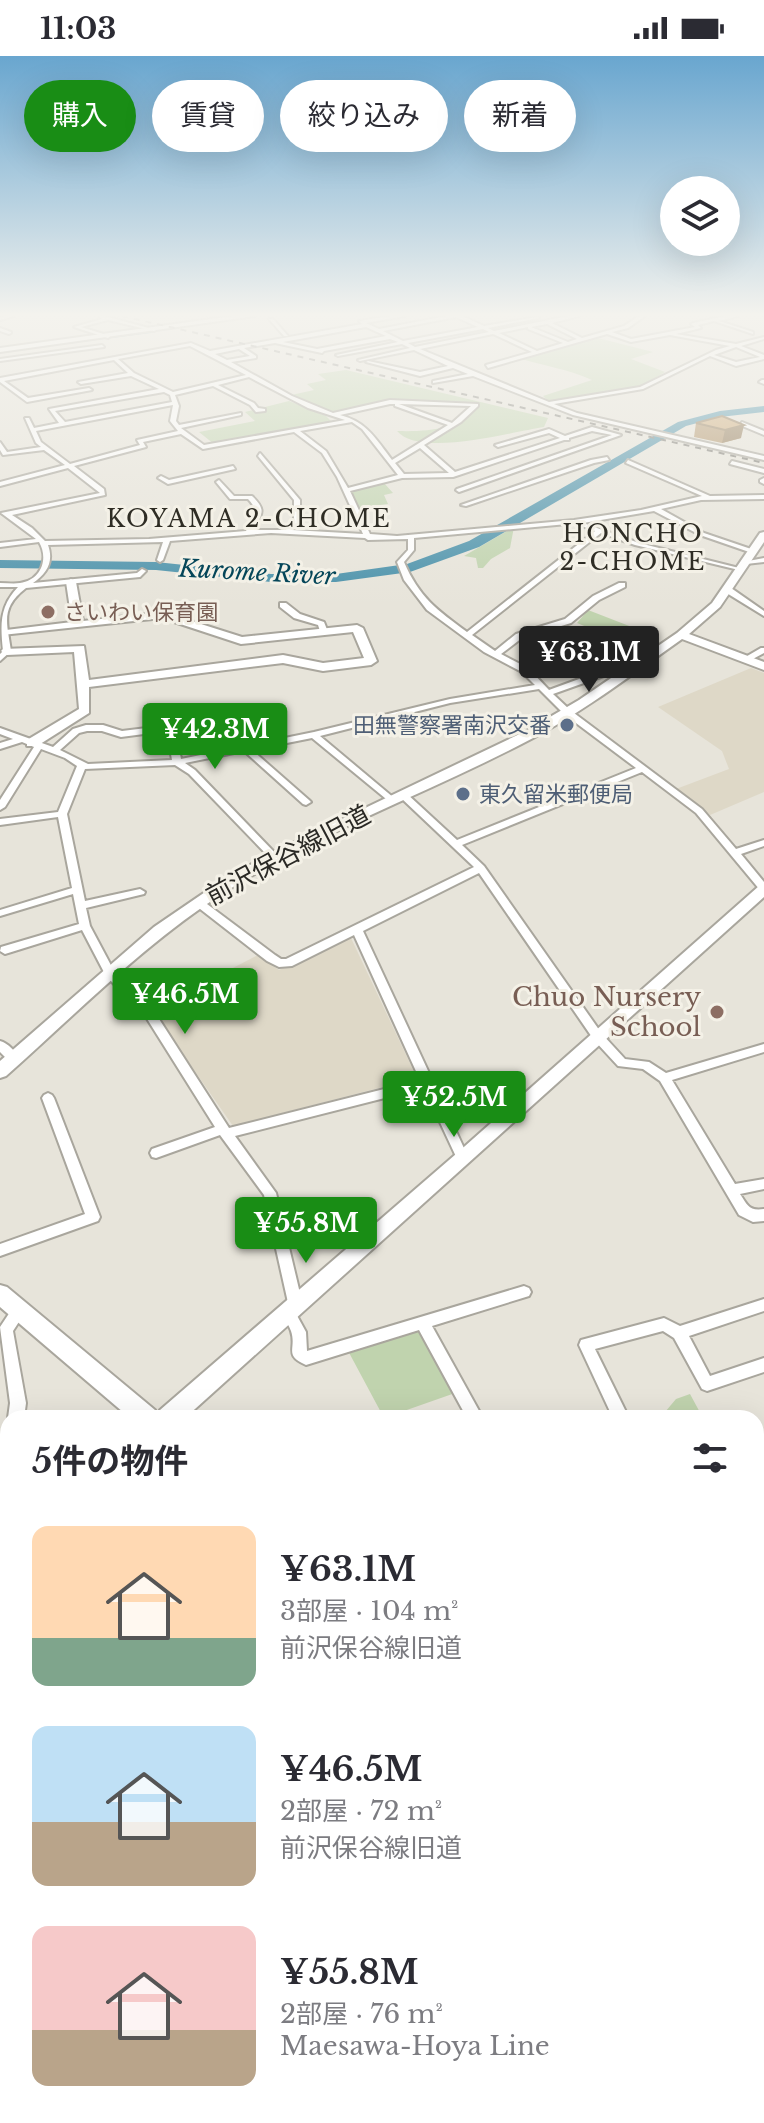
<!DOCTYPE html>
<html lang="ja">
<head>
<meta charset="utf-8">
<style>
	:root { --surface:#fff; --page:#f2f2f3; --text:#2b2b33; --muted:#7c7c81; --accent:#198d15 }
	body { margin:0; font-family:"Libre Baskerville","Noto Sans JP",serif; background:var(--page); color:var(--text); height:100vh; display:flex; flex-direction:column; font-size:30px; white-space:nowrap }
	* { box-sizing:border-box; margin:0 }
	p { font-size:26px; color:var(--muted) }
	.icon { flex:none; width:44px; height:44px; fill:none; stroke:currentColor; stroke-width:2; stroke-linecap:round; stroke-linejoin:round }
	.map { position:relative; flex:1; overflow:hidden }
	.drawer { position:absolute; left:0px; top:1354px; width:764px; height:714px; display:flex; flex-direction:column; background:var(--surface); border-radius:24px 24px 0 0; box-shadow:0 8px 32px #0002 }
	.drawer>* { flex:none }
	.banner { position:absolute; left:24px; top:24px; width:716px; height:72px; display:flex; gap:16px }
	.fabs { position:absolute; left:660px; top:120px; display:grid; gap:16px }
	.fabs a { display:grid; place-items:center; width:80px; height:80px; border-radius:50%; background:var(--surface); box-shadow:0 8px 32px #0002; font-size:40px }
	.price { position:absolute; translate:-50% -68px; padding:0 18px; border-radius:8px; background:var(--accent); color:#fff; font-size:26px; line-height:52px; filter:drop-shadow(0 2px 4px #0008) }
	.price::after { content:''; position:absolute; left:50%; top:48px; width:24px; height:18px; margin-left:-12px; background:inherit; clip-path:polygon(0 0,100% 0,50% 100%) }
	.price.on { background:#222; color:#fff }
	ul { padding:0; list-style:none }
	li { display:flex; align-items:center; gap:24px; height:200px; padding:0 32px }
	li span { display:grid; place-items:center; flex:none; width:224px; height:160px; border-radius:16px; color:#555 }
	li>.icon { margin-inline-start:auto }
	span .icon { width:96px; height:96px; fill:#fffc; stroke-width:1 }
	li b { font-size:34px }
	h2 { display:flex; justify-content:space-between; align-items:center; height:96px; padding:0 32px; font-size:34px }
	.tag { padding:0 28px; border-radius:36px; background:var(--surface); box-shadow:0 8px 32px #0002; font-size:28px; line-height:72px }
	.tag.on { background:var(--accent); color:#fff }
	.status { display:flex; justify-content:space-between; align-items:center; height:56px; padding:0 40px; background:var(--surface); direction:ltr }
	.status svg { height:22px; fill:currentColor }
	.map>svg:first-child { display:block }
	.built { fill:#ded8c7 }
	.green { fill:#c0d3ae }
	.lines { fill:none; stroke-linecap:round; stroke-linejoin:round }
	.stream { stroke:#4a91aa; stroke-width:2 }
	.river { fill:#4a91aa; fill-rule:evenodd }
	.street-casing { stroke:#a9a69d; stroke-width:4 }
	.secondary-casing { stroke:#a9a69d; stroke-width:4 }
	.street { fill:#fff; fill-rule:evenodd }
	.secondary { fill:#fff; fill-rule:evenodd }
	.rail { stroke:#7e7c75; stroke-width:2; stroke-dasharray:6 6; stroke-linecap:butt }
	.wall { fill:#af9064 }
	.shaded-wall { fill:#8f7651 }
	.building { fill:#cca874; stroke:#8f7651; stroke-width:2 }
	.education-dot { fill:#8d6e63; stroke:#f4f1e7; stroke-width:3 }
	.service-dot { fill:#5c6f8a; stroke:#f4f1e7; stroke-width:3 }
	.labels { text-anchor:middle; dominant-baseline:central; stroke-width:6; stroke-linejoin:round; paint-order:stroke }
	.far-education-label { font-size:22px; fill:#785e54; stroke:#f4f1e7; text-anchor:start }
	.far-service-label { font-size:22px; fill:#4e5e75; stroke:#f4f1e7; text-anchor:end }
	.far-neighbourhood-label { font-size:24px; letter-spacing:2px; fill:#2f2d25; stroke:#f4f1e7 }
	.far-water-label { font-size:24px; font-style:italic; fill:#054659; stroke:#f4f1e7 }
	.street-label { font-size:26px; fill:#2a2925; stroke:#f4f1e7 }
	.education-label { font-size:26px; fill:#785e54; stroke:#f4f1e7; text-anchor:end }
</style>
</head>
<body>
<div class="status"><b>11:03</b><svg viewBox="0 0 49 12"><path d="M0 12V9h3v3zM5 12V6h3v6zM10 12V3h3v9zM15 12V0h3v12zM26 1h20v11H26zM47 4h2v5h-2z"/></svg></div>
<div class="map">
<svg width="764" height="2067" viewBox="0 0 764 2067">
	<rect width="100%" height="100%" fill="#e7e4da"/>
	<!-- built -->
	<path class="built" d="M751,612l13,5v119l-54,23 -34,-26 53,-20 -7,-18 -64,-44z
		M350,880l67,142 -184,48 -81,-116 106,-55 21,15z"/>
	<!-- green -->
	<path class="green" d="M594,281l59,15 -22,7 34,13 -25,15 -92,14 -5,-5 49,-16c-24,-11 -48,-14 -74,-22z
		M346,314l202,48 -4,9c-34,5 -124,31 -147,4 32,1 61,-2 83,-25l-12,-3 -80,-3 -55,14 -46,-18 27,-6 -7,-6 19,-4 -8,-6z
		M289,345l37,15 6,6 -118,22 -15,-12 56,-11 -10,-9z
		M384,427l9,10 -9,2 4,9 -31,4 -6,-17z
		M514,471l-4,21 -19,11 -8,9h-5l-2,-10 -12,-2z
		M588,554l49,19 -21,10 -39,-16z
		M422,1271l36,65 -74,26 -38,-71z
		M690,1338l13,24h-43l16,-19z"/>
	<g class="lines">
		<!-- stream -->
		<path class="stream" d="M26,292l125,-16"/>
		<!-- river -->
		<path class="river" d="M764,350v6l-44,5 -34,9 -207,121 -69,25 -74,10h-65l-115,-12 -156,-2v-8l156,2 115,12h65l71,-10 62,-23 209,-119 42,-11z
			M764,1840v43l-8,3v-43z
			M8,2017v43h10l-18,7v-46z
			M405,2060h53l-3,7h-53z"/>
		<!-- street casing -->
		<g class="street-casing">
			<path id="street" d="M5,260h9l-14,4v-2z
				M99,260h5l52,14 -2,1 -46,-11 -27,7 29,9 -2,2 -34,-11 28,-8z
				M391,260h14l-39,7 13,6 68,-13h15l22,10 53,-9 2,1 -51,10 6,3 74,-15h11l-27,7 30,15 42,-12 15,-10h6l-17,12 -16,4 19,7 64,-12 -4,-3 2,-1 33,-7h12l-19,5 34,11v2l-39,-13 -16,4 3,3 -25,6 60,10 28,-7v2l-23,7 23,9v4l-28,7 -26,-10 -67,33 -89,15 23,9 187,43v4l-191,-45 -100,-39 -40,7v-2l35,-7 -15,-6 -33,8 -54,-14 2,-1 52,11 28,-6 -34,-16 -54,11 -2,-1 52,-12 -8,-4 -64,12 -2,-1 62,-13 -8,-3 -66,12 -2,2 -47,-10 -31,5 12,8v2l-25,4 61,34 41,17 57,-13 88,4v2l-17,16 -37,23 31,27 105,-34 -11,-5 -51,14 -3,-2 54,-16 16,7 27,-9 29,8 -162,57 -3,-2 1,-1 155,-54 -20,-4 -23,7v2h-5l-111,37 -51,1 -52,13 20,43 27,2 177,-16 67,-10 61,-14 -76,-33 2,-3 82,36 54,-1v4l-63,1 -40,9 43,24 50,17v2l-2,1 -52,-18 -46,-24 -71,12 56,20 104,26v2l-108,-26 -34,-12 -129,102 23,16 21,-17 49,-15 28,-23 26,-13h6v4l-26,13 -28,23 -49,15 -21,16 27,14 21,22 71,-26 14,3v4l-11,-2 -70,25 17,16 132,99 34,40 28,-9v6l-23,8 23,28v9l-4,-1 -64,-77 -54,-41 -180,73 22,21 118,168 23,25 24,3 17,11 98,-29v8l-92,28 63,104 29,-5v10l-24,5c8,12 9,17 24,15v12l-11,1 -14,-7 -79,-134 -17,-12 -25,-3 -24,-26 -115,-167 -116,58 106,228 -2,4 -4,1 -4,-1 -35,-75 -189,48 41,57 27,113 -2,4 -6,2 11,20 1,19 217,-65 5,2 2,4 -2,4 -97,30 51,92h-16l-48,-88 -113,35c-23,-10 -9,-16 -15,-34 -2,-6 -7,-12 -10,-18l2,-5 6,-1 -25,-112 -44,-60 -64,23 -4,-1 -2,-4 2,-4 63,-22 -71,-113 -38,-38 -24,-46 -77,24 -5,-3 1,-4 78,-23 -6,-30 -73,22v-6l72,-22 -14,-71 -58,8v-6l58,-7 19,-46 -12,-8 -24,-9 -36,58 -5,3v-10l34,-53 -12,-5 -22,7v-6l13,-4 -13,-5v-6l53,19 20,-18 13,-4h17l19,6 49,-6 4,3 6,31 133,-27 136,-33 85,-14 -13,-13 -38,-20 -57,-42 -23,-30 -7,-18 11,-12v-11l-40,1 -3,-2 -94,-5 -101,8 -7,19 -3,2 -3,-2 6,-18 -115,3c6,17 -1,28 -15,38l104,-10 5,-4 4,2 -6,6 -114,11c-26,20 -19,34 -15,63l-11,10v-7l3,-3c-3,-28 -3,-45 15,-64h-18v-4c7,0 14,1 20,0 21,-3 29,-24 19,-41l-39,5v-4l36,-4 -35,-26 99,-20 -32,-25 -68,18v-4l65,-17 -21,-15 -41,5 -3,-5v-8l7,10 34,-5 -5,-4 -11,-25h4l5,10 25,-5 -10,-14 110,-20 -28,-13 -50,8 -3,-2 50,-9 -14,-13 -110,21 24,17 61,-10 3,2 -65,12 -27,-20v-4l191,-35 19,8 152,-27 -3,-3zM456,261l22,10 -75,14 -20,-10zM547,268l30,15 -9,3 -37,-15zM366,271l20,9 -69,13 -34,-7zM528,271v2l35,14 -26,8 -38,-18zM483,273l6,3 -74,15 -7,-4zM493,278l39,18 -46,13 2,3 119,-34 24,8 39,-7 60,11 -14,4 -76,37 -91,15 -129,-53zM190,290l56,29 -73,17 -39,-19 -16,-14zM736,291l24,10 -24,5 -22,-7zM239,293l11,7 -23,4 -12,-6zM249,321l59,31 37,12 -141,25 -23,-17 60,-13v-2l-62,12 -3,-4 3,-15 -4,-11 38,-9 37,19 6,7 9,-1v-2l-7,-1 -4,-5 -36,-18zM164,336l6,3 2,7 -107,20 -10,-11zM390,348h5v2l53,19 -56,35c-16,-21 -25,-38 -52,-45zM399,348l72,2 -19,17zM173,349l-3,16 8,10 -41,9 3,5 -70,19 -29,-22 -5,-11zM352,366l10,7 36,46 -50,13 -22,-37 -26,-20zM294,376l28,21 15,24 26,57 -71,-4 8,-11v-19l-40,-47 -2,3 36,44v19l-9,11h-32c9,-16 14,-20 -1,-34h-18l-15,-16 -3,2 14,17h18c12,12 5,19 -2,32l-97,8 -104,2 -13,-13 -20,-13 93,-20 -1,-6 -30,-23 72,-19 -3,-5 38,-8 22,15zM420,392l29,25 -45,1 -9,-11zM578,467l1,2 16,6 -128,101c-30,-22 -48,-35 -63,-70l10,-12v-12zM539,633l25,25 72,54 -179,72 -51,-47h-6v4l74,70 -188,92h-5l-6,-4 -72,-54h-8v4l72,56 12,6 13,-1 62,-31 66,145 -191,48 -77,-120 -38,-37 -24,-45 -4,-18 58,-14 1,-2 -5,-3 -55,12 -18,-87 18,-45 90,-4 14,9 82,85 3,1 5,-3 -2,-2 -82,-85 -10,-7 59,-12 59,53 3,1 5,-3 -2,-2 -57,-50 60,-12 79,65 3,-1v-4l-74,-62 130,-33zM87,675h15l19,6 46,-6 5,29 -84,4 -28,-14 19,-17z
				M269,263h4l15,17h-4z
				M0,272l11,4v1l-2,1 -9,-3z
				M102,289l2,2 -104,14v-2z
				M762,324h2v4l-5,-2z
				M742,366l22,9v4l-24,-10z
				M607,401l2,3 -15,3 -128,43 -5,-1 130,-45z
				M732,405l32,8v4l-34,-9z
				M233,410l2,3 -67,15 -10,-6 3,-2 8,4z
				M764,422v6l-4,-2v-2z
				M764,502v4l-18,2 -3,-2z
				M725,532h6l33,23v5l-39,-24z
				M280,547h6l14,11 24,8 4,10 -7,2 -3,-9 -24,-7 -14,-11z
				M761,592h3v5l-15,8 -7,-2z
				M0,985c8,2 16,11 20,18l-2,3h-8l-10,-10z
				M48,1037l4,2 2,3 46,119 -2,4 -98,35v-12l85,-30 -43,-116 2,-3z
				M764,1243v12l-75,25 21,40 54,-18v14l-57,19 -5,-2 -28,-51 -11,-7 -68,18 34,69h-16l-34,-73 2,-5 83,-22 16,8z
				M19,1249l5,1 2,5 -13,20 13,72 -2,15h-16l2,-15 -10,-76 14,-21z
				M8,1391v39l-2,6 -6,2v-38l3,-6z
				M756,1464h8v16h-8z
				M764,1634v18l-8,4v-18z
				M8,1655v19l-8,3v-19z
				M8,1836v24l-8,4v-24z
				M104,2060h22v7h-22z
				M326,2060h43l2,7h-48z"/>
		</g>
		<!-- secondary casing -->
		<g class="secondary-casing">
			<path id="secondary" d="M233,260h22l-255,36v-4z
				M764,476v10l-44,65 -31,27 75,28v8l-82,-31c-48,34 -95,70 -147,98 -101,54 -213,93 -310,155 -80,51 -148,121 -219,184l-6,2v-17l154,-134 60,-41 55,-32 257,-123 53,-31 98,-67 35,-30 48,-70z
				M71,523l5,3 7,39 80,-9 79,25 115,-12 6,3 14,33 -6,4 -48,6 -40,-8 -194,24v26l-52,33h-10v-6l52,-31 -5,-57 -67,3 -6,-4 2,-2 81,-3 5,34 194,-25 40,8 41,-5 -11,-26 -112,12 -79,-26 -160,17v-4l4,-1 66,-8 -6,-40z
				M764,828v13l-579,521h-55l-130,-111v-22l7,2 148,123 3,6 2,-6 296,-256 303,-268z
				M8,1492v28l-8,3v-28z"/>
		</g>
		<!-- street -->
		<use href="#street" class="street"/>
		<!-- secondary -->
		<use href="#secondary" class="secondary"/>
		<!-- rail -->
		<path class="rail" d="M122,260l642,147"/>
	</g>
	<!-- wall -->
	<path class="wall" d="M722,360l19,22 -19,5 -28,-6 2,-14z"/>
	<!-- shaded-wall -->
	<path class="shaded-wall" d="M744,369l-3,13 -19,5 3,-13z"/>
	<!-- building -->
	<path class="building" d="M722,360l22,9 -19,5 -29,-7z
		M53,1358l4,4h-18z"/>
	<!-- sky -->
	<linearGradient id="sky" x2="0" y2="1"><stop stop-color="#69a6cf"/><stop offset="0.47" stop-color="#f4f3ee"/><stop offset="1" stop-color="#f4f3ee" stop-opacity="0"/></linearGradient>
	<rect width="764" height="550" fill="url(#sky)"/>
	<!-- markers -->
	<g class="education-dot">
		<circle cx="48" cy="556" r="8"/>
		<circle cx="717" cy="956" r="8"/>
	</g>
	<g class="service-dot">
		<circle cx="567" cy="669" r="8"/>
		<circle cx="463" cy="738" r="8"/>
	</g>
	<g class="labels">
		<!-- far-education labels -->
		<g class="far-education-label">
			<text x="64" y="556">さいわい保育園</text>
		</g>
		<!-- far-service labels -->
		<g class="far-service-label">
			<text x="551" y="669">田無警察署南沢交番</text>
			<text x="479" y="738" text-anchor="start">東久留米郵便局</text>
		</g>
		<!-- far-neighbourhood labels -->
		<g class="far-neighbourhood-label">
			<text x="249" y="462">KOYAMA 2-CHOME</text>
			<text x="633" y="477">HONCHO<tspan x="633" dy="28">2-CHOME</tspan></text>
		</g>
		<!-- far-water labels -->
		<g class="far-water-label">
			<text transform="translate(257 516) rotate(3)">Kurome River</text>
		</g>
		<!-- street labels -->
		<g class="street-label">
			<text transform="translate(288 799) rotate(-28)">前沢保谷線旧道</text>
		</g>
		<!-- education labels -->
		<g class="education-label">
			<text x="701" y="941">Chuo Nursery<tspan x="701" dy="30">School</tspan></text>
		</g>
	</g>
</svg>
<div class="fabs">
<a><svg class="icon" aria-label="layers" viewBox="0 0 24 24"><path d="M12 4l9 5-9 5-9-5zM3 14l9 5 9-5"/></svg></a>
</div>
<b class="price on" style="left:589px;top:638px">¥63.1M</b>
<b class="price" style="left:215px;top:715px">¥42.3M</b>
<b class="price" style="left:185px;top:980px">¥46.5M</b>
<b class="price" style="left:454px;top:1083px">¥52.5M</b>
<b class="price" style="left:306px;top:1209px">¥55.8M</b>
<div class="banner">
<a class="tag on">購入</a>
<a class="tag">賃貸</a>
<a class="tag">絞り込み</a>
<a class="tag">新着</a>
</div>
<section class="drawer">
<h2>5件の物件<svg class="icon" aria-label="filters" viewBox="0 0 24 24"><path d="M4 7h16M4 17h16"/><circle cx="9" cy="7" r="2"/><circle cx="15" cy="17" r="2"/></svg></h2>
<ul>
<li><span style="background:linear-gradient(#ffd9b3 70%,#7fa58c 0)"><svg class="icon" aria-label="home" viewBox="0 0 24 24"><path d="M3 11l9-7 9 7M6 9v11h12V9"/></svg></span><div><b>¥63.1M</b><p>3部屋 · 104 m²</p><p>前沢保谷線旧道</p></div></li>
<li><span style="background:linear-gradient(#bfe0f5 60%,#b9a48a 0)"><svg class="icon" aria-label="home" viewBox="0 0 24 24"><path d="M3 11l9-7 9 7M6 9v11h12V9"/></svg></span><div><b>¥46.5M</b><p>2部屋 · 72 m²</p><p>前沢保谷線旧道</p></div></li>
<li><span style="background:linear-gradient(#f6c9c9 65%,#b9a48a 0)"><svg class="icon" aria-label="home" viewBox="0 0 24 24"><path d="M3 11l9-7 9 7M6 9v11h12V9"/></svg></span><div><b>¥55.8M</b><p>2部屋 · 76 m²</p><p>Maesawa-Hoya Line</p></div></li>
</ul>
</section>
</div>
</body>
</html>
